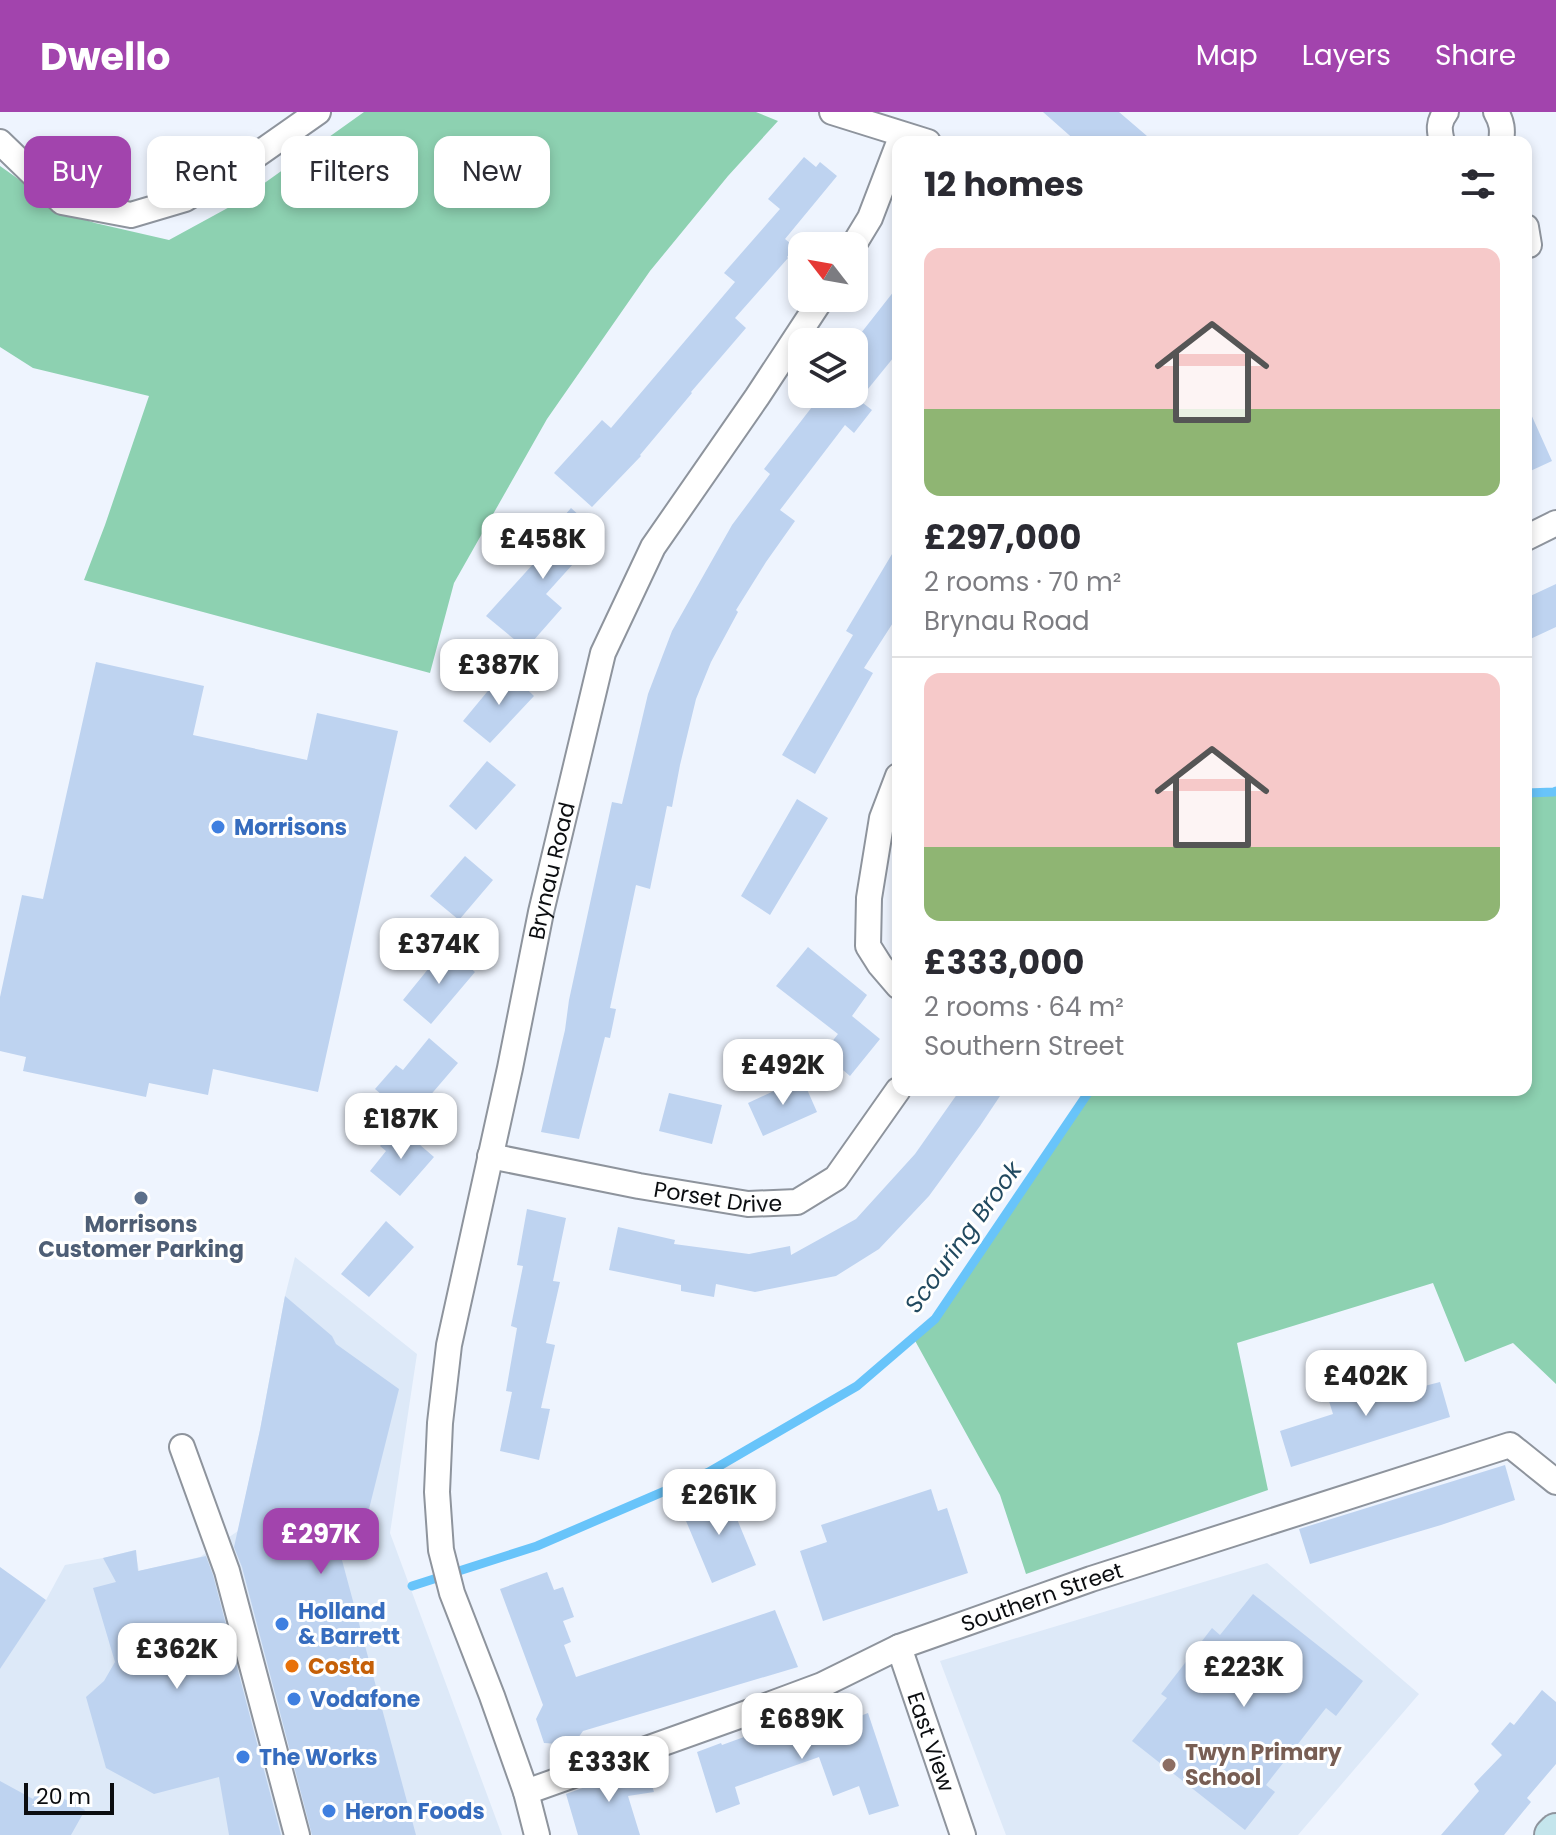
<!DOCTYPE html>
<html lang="en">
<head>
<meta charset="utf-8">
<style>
	:root { --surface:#fff; --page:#f2f2f3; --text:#2b2b33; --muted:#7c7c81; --line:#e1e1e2; --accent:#a244ad }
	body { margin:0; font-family:Poppins,sans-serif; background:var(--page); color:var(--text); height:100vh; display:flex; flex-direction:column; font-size:30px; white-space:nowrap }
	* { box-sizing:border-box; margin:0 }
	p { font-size:26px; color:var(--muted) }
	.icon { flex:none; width:44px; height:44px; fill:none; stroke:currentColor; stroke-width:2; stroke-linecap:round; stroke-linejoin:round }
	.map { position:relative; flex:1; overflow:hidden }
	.drawer { position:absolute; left:892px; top:24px; width:640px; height:960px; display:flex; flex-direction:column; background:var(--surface); border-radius:16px; box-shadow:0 4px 12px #0003 }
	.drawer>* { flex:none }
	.banner { position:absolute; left:24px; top:24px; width:748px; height:72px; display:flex; gap:16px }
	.needle { width:52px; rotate:301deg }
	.buttons { position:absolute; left:788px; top:120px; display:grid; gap:16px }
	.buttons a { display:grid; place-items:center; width:80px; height:80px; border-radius:16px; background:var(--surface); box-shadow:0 4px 12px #0003; font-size:40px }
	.scale { position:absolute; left:24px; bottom:20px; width:90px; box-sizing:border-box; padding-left:8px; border:4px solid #0b0d10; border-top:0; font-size:22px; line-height:28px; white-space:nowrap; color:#0b0d10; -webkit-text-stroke:6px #fff; paint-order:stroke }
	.price { position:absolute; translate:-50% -68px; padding:0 18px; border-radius:16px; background:#fff; color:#222; font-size:26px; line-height:52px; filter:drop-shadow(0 2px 4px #0008) }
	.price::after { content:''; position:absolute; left:50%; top:48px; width:24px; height:18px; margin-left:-12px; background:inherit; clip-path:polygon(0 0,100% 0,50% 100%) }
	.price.on { background:var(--accent); color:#fff }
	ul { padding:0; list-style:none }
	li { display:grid; align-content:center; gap:16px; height:424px; padding:0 32px }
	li+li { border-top:2px solid var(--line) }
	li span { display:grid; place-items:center; height:248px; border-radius:16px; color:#555 }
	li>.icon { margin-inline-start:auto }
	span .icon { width:144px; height:144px; fill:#fffc; stroke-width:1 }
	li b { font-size:34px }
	h2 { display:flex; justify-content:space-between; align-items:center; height:96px; padding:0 32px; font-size:34px }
	.chip { padding:0 28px; border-radius:16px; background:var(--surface); box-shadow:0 4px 12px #0003; font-size:28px; line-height:72px }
	.chip.on { background:var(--accent); color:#fff }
	header { display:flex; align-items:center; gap:48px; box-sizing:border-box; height:112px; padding:0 40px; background:var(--accent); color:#fff }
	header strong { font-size:38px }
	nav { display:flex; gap:44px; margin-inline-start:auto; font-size:28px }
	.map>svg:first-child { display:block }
	.built { fill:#dde9f8 }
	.green { fill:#8dd1b1 }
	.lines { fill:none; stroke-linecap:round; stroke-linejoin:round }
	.stream { stroke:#68c4fa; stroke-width:9 }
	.building { fill:#bed3f0 }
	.street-casing { stroke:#8e949d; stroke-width:28 }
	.secondary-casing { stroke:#8e949d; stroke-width:38 }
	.street { stroke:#fff; stroke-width:24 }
	.secondary { stroke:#c4e5ec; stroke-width:34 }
	.shop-dot { fill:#3f7fe0; stroke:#fff; stroke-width:3 }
	.service-dot { fill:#5c6f8a; stroke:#fff; stroke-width:3 }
	.food-dot { fill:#e8710a; stroke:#fff; stroke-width:3 }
	.education-dot { fill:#8d6e63; stroke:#fff; stroke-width:3 }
	.labels { text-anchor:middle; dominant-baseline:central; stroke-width:6; stroke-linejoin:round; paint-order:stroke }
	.shop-label { font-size:22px; font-weight:bold; fill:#366cbe; stroke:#fff; text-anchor:start }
	.street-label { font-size:22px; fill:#0b0d10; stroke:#fff }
	.service-label { font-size:22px; font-weight:bold; fill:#4e5e75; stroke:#fff }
	.food-label { font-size:22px; font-weight:bold; fill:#c56008; stroke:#fff; text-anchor:start }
	.education-label { font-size:22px; font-weight:bold; fill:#785e54; stroke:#fff; text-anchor:start }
	.water-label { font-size:24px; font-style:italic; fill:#21495f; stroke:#fff }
</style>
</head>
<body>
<header>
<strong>Dwello</strong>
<nav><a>Map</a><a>Layers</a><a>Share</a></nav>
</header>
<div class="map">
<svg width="1556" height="1723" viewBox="0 0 1556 1723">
	<rect width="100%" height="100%" fill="#eef4fe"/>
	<!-- built -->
	<path class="built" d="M295,1145l122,97 -27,179 112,302h-502v-166l46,-69 19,-35 38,-7 32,-8 4,21 61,-14 38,-26 22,-101 25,-134z
		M1267,1451l152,131 -121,141h-292l-66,-174z"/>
	<!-- green -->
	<path class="green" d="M364,0h392l22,9 -50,55 -78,95 -103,148 -93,164 -24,90 -346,-93 21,-55 44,-129 -116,-28 -33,-21v-181l68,48 27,9 74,17 66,-36z
		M1556,679v593l-43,-41 -48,19 -32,-79 -196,60 31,147 -242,84 -26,-79 -87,-158 22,-18 155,-229h436v-297l28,-1z"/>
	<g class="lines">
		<!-- stream -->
		<path class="stream" d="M1526,681l28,-1 2,-1
			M412,1474l125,-40 172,-74 148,-86 78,-67 155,-229"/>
	</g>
	<!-- building -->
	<path class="building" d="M1043,0h76l35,30h-77z
		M804,45l12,10 4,-5 17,14 -52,63 10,8 -8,10 1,1 -53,60 11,10 -55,64 1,1 -52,62 1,1 -49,51 -38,-34 48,-53 9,8 124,-146 -11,-9 56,-64 -12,-10z
		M898,174v66l-39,48 13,10 -18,23 -9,-8 -65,85 15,11 -29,41 -30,48 2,2 -27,50 -15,37 -16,66 -8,42 -5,-1 -17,83 -14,-4 -26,123 6,1 -6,29 -5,-1 -26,102 -38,-7 24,-102 4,-30 43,-198 10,2 26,-110 24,-63 60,-106 38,-51 -6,-5 58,-75h30l2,2v-54z
		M1526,291l26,58 -26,12z
		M571,396l29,26 -54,60 16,14 -36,41 -40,-33 58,-64 -6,-6z
		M898,432v71l-34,53 9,5 -58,101 -33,-19 71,-120 -7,-4z
		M1556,472v43l-30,14v-43z
		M96,550l108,24 -11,49 114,25 10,-47 81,18 -80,361 -105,-23 -5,26 -59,-12 -3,14 -123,-26 3,-14 -26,-6v-54l22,-102 21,4z
		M506,557l28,27 -44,47 -27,-22z
		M487,649l29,24 -40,45 -27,-24z
		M797,687l31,19 -58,97 -29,-19z
		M465,744l28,24 -34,40 -29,-24z
		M446,835l29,25 -44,52 -28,-24z
		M808,835l59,48 -15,21 28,23 -30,37 -27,-23 15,-19 -62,-48z
		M429,926l29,25 -48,56 -35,-30 21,-24 7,5z
		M802,966l15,34 -54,24 -15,-33z
		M960,978h44l-24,36 -51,70 -50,53 -43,27 -81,16 -39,-8 -2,13 -33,-6v-6l-72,-15 9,-43 57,13 -1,4 75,10 41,-8 1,9 65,-36 59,-65z
		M669,981l53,12 -10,39 -53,-13z
		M398,1014l36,31 -34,39 -30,-25 16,-20 -6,-5z
		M527,1097l39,9 -13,63 7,1 -14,61 9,2 -14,63 9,1 -11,51 -39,-9 12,-59 -6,-1 11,-63 -6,-2 12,-60 -6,-1z
		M386,1109l28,26 -45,50 -28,-23z
		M285,1184l47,40 4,8 63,45 -32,128 -38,-5 87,323h-104l-70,-268 -8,-20 26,-117z
		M1404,1262l5,16 31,-8 10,35 -159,50 -11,-36 53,-17 -5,-16 29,-11z
		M1505,1353l10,35 -74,25 -131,39 -11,-35z
		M931,1377l7,22 9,-3 21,65 -145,48 -23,-70 27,-9 -6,-17z
		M725,1378l31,75 -44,18 -31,-74z
		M136,1438l2,21 68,-15 7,19 68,260h-52l-10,-58 -65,17 -48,-26 -20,-71 18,-16 11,-19 -22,-74 23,-6 -13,-24z
		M0,1455l46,33 -46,69z
		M547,1460l7,18 9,-3 11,30 -11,4 8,21 -7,3 12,32 199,-67 23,57 -215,64 -10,14 -29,-2 -8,-24 7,-14 -43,-116z
		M1253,1482l110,87 -27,35 -10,-8 -60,77 9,7 -30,38 -113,-89 35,-43 -6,-4 51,-66 8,7z
		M1542,1578l14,12v62l-29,34 4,4 -27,33h-63l38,-44 -5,-7 28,-29 -11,-11 19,-22 4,3z
		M868,1601l31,93 -30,9 -10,-29 -26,10 -14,-39 -84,30 5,17 -24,9 -19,-61 24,-9 1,2 72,-26 4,13 23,-8 3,6z
		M646,1653l8,27 -26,4 12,39h-62l-12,-41z
		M0,1669l33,18 7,-13 45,24 -14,25h-71z"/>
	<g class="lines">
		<!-- street casing -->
		<g class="street-casing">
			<g id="street">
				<path d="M832,0l96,30"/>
				<path d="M1496,0c6,10 7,18 5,30"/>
				<path d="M0,30l62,60 69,13 54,-16 66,-40 67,-47"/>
				<path d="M1442,30c-3,-12 -4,-20 4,-30"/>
				<path d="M1526,115l3,18"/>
				<path d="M853,134l17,-28 28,-73"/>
				<path d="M1526,426l30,-15"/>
				<path d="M898,664l-16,42 -13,80 -1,48 12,19 18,21"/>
				<path id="s1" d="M490,1044l149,30 109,18 49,-2 39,-24 62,-88"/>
				<path d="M182,1335l45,124 70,264"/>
				<path id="s2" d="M899,1535l64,188"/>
				<path id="s3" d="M526,1680l213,-76 83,-31 77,-38 192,-68 419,-134 46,37"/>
				<path id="s4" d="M537,1723l-11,-43 -34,-96 -40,-103 -11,-43 -4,-58 3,-69 9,-78 61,-277 31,-156 62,-259 50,-106 104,-150 65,-99"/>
			</g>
		</g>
		<!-- secondary casing -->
		<g class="secondary-casing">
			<path id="secondary" d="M1552,1723l4,-4"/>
		</g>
		<!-- street -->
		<use href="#street" class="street"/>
		<!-- secondary -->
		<use href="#secondary" class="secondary"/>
	</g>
	<!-- markers -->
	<g class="shop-dot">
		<circle cx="218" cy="715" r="8"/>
		<circle cx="282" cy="1512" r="8"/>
		<circle cx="294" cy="1587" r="8"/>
		<circle cx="243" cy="1645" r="8"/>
		<circle cx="329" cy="1699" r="8"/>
	</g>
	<circle class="service-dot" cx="141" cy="1086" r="8"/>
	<circle class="food-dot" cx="292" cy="1554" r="8"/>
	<circle class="education-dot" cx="1169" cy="1653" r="8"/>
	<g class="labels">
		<!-- shop labels -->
		<g class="shop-label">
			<text x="234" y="715">Morrisons</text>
			<text x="298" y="1499">Holland<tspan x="298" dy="25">&amp; Barrett</tspan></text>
			<text x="310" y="1587">Vodafone</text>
			<text x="259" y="1645">The Works</text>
			<text x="345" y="1699">Heron Foods</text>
		</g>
		<!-- street labels -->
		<g class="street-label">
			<text stroke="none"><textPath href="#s4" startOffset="992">Brynau Road</textPath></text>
			<text stroke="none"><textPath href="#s1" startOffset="232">Porset Drive</textPath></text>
			<text stroke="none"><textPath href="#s3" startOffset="552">Southern Street</textPath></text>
			<text stroke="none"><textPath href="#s2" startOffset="100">East View</textPath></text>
		</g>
		<!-- service labels -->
		<g class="service-label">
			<text x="141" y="1112">Morrisons<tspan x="141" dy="25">Customer Parking</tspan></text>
		</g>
		<!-- food labels -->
		<g class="food-label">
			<text x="308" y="1554">Costa</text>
		</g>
		<!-- education labels -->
		<g class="education-label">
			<text x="1185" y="1640">Twyn Primary<tspan x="1185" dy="25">School</tspan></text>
		</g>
		<!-- water labels -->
		<g class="water-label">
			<text transform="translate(963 1125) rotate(-54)">Scouring Brook</text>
		</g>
	</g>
</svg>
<div class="buttons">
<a><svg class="needle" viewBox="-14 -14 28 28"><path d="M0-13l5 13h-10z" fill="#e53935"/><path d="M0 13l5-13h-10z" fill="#7c7c81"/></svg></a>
<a><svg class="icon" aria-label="layers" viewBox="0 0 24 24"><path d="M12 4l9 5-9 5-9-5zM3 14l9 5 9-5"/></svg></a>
</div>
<div class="scale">20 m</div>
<b class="price" style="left:543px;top:469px">£458K</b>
<b class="price" style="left:499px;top:595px">£387K</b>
<b class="price" style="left:439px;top:874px">£374K</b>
<b class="price" style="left:783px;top:995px">£492K</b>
<b class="price" style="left:401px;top:1049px">£187K</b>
<b class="price" style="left:1366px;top:1306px">£402K</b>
<b class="price" style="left:719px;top:1425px">£261K</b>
<b class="price on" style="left:321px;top:1464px">£297K</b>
<b class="price" style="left:177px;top:1579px">£362K</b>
<b class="price" style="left:1244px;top:1597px">£223K</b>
<b class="price" style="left:802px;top:1649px">£689K</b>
<b class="price" style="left:609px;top:1692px">£333K</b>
<div class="banner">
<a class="chip on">Buy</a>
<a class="chip">Rent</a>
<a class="chip">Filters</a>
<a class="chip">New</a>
</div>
<section class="drawer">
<h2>12 homes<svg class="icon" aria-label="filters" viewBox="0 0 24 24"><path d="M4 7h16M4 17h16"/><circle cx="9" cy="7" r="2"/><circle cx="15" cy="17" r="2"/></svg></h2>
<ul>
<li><span style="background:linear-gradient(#f6c9c9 65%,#8fb573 0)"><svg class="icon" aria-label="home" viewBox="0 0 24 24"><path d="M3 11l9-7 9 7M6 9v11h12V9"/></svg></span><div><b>£297,000</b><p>2 rooms · 70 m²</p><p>Brynau Road</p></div></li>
<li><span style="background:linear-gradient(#f6c9c9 70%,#8fb573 0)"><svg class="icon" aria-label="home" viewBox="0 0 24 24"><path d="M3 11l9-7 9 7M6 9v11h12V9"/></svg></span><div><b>£333,000</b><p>2 rooms · 64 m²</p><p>Southern Street</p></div></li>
</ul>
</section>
</div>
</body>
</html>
